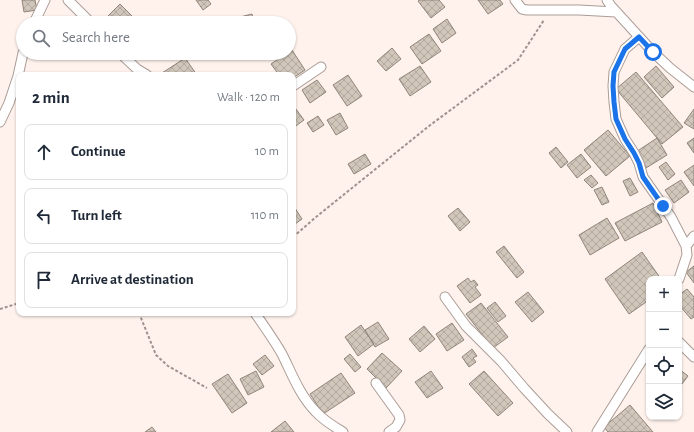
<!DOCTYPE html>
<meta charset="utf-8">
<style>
body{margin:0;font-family:"Alegreya Sans",sans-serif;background:#f2f2f3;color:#1f2937}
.controls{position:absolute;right:12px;bottom:12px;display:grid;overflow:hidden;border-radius:8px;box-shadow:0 1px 3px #0004}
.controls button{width:36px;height:36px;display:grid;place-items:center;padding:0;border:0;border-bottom:1px solid #e0e1e3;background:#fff;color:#1f2937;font:20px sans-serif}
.stop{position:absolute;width:12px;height:12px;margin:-9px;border:3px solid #1a73e8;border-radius:50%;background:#fff}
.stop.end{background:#1a73e8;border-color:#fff;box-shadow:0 1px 4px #0008}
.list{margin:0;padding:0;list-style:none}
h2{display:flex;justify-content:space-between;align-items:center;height:52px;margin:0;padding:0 16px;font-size:17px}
h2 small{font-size:13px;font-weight:400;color:#747a83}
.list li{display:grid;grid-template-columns:26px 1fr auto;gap:12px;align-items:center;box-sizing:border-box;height:56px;margin:0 8px 8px;padding:0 8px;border:1px solid #e0e1e3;border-radius:8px}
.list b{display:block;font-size:15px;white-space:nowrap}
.list em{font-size:13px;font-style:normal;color:#747a83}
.icon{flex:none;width:22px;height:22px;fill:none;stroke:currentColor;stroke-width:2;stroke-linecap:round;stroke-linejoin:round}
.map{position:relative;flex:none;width:694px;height:432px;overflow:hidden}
.search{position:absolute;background:#fff;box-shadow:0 1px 3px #0004;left:16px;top:16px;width:280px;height:44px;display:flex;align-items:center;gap:10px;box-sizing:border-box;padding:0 14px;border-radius:22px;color:#747a83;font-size:15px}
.panel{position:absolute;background:#fff;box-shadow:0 1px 3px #0004;left:16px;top:72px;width:280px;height:244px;border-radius:8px}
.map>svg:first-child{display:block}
.building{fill:url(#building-cross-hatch);stroke:#8f857a}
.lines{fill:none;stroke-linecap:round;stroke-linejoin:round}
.minor-casing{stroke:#ab9c96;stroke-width:11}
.path{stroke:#9c938f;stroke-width:2;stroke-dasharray:3 2;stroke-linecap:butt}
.minor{stroke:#fff;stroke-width:9}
.route{stroke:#1a73e8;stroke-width:5}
</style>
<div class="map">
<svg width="694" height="432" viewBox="0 0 694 432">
<defs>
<pattern id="building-cross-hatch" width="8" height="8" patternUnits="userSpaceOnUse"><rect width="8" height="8" fill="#d0c6ba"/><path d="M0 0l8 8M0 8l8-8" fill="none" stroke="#b3aa9f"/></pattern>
</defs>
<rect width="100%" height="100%" fill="#fff2ed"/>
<path class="building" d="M 22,0 L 35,0 L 37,10 L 24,12 Z
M 196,0 L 208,0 L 211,4 L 203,10 Z
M 420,0 L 439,0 L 445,7 L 431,18 L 418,1 Z
M 478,0 L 500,0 L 503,4 L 488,14 Z
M 120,4 L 132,16 L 125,23 L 102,23 L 102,22 Z
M 80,14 L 88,23 L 68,23 L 67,22 L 73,16 L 75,18 Z
M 252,14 L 254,23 L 233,23 L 232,19 Z
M 58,17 L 62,23 L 55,23 L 53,21 Z
M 447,19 L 456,33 L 442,43 L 433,29 Z
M 429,34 L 441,51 L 422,64 L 410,47 Z
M 392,48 L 401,59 L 386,71 L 377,61 Z
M 292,50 L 305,70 L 293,78 L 293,75 L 279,75 L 271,64 L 287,53 L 289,53 L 289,52 Z
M 185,58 L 197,75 L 159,75 Z
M 420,66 L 431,82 L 410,96 L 399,79 Z
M 656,66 L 674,87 L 662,98 L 644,77 Z
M 636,72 L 683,127 L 662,144 L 616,89 Z
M 348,75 L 362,96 L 347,106 L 333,85 Z
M 317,80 L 326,92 L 310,103 L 302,90 Z
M 293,105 L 304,120 L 293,128 Z
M 694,109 L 694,129 L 684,123 Z
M 340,113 L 348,128 L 336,135 L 327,120 Z
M 318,116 L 324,125 L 313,132 L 307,123 Z
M 608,130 L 630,156 L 606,176 L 584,150 Z
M 657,138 L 667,155 L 646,168 L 636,152 Z
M 694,138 L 694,153 L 687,143 Z
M 556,147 L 568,162 L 561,168 L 549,153 Z
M 365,154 L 371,164 L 354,174 L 348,164 Z
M 581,154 L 591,167 L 577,178 L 567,165 Z
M 666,162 L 675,174 L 668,180 L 659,167 Z
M 694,165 L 694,186 L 684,172 Z
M 591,175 L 598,183 L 592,188 L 584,180 Z
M 630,178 L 638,192 L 630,196 L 623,181 Z
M 681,180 L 689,192 L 674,203 L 665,190 Z
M 602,187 L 609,202 L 602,205 L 594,190 Z
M 653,203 L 662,222 L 625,241 L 615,223 Z
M 293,205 L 302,219 L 295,224 L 293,222 Z
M 458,208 L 470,222 L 460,231 L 448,216 Z
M 607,218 L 619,238 L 590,255 L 579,235 Z
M 504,246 L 524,272 L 517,278 L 496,252 Z
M 642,252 L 661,279 L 649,279 L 649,300 L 629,314 L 605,279 Z
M 694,266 L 694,283 L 686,272 Z
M 468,278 L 471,282 L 474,280 L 478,285 L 475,287 L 481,295 L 470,303 L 457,286 Z
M 687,289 L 694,297 L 694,317 L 691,319 L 679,305 L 679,295 Z
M 528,292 L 544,312 L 532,322 L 515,302 Z
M 495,302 L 506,316 L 498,322 L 487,308 Z
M 481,303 L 508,337 L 493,348 L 466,314 Z
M 378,322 L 389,339 L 375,347 L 365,330 Z
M 452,323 L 464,340 L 447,351 L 436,334 Z
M 361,325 L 374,344 L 358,356 L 345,337 Z
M 424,326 L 435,339 L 420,352 L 409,339 Z
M 472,349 L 477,356 L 473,358 L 476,362 L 469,367 L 462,357 Z
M 382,353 L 402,371 L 386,388 L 367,369 Z
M 350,354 L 361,367 L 355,372 L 344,359 Z
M 265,355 L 274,366 L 262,375 L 253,364 Z
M 679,369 L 688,376 L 679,388 Z
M 256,371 L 264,387 L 248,395 L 240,379 Z
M 431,371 L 443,388 L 427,398 L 415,382 Z
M 484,371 L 513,403 L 498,416 L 469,384 Z
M 341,373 L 355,393 L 323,414 L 310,394 Z
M 228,374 L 247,403 L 232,413 L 212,384 Z
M 630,405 L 653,432 L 608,432 L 604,427 Z
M 285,421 L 294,432 L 271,432 Z
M 152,427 L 156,432 L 145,432 Z"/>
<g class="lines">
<g class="minor-casing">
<path id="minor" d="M 68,0 L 91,23
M 515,0 L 522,9 L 527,10 L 579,10 L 616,12
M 607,0 L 611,6 L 653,52 L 670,68 L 694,87
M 34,23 L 45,0
M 639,37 L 625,49 L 614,72 L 613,86 L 614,102 L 616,119 L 625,139 L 634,153 L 639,163 L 643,177 L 671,217 L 686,246 L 687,255 L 679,279
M 120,53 L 137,69 L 147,75
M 293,86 L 321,67
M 0,122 L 9,103 L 18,76 L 23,53
M 686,246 L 694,236
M 445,297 L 466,326 L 501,361 L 524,388 L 548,414 L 567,432
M 255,313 C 264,326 274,340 282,354 C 292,374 300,396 316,412 C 323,420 333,426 343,432
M 679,342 L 694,357
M 376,383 L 399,415 L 400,420 L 396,427 L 389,432
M 597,432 L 649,349"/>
</g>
<path class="path" d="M 293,237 L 316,217 L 429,126 L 518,60 L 544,20
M 0,309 L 19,303
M 139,313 L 156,355 L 168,366 L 207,388"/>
<use href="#minor" class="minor"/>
</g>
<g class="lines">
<path class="route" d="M 653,52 L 639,37 L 625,49 L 614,72 L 613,86 L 614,102 L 616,119 L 625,139 L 634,153 L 639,163 L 643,177 L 663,206"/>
</g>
</svg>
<div class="controls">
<button>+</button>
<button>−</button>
<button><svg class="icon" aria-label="locate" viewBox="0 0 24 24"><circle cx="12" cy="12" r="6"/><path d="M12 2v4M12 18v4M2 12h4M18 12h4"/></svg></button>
<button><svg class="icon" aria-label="layers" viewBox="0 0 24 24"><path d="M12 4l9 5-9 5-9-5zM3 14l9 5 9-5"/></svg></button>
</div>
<div class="stop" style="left:653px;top:52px"></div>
<div class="stop end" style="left:663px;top:206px"></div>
<div class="search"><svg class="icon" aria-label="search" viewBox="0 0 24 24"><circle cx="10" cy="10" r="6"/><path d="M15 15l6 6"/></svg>Search here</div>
<section class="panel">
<h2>2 min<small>Walk · 120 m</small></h2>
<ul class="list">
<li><svg class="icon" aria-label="ahead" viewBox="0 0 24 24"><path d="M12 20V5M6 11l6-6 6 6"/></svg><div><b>Continue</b></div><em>10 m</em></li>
<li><svg class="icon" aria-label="left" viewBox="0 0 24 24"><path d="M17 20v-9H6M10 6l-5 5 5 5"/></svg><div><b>Turn left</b></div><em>110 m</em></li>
<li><svg class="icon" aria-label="arrive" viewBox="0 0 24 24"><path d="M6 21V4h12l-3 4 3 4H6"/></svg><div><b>Arrive at destination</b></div></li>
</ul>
</section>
</div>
